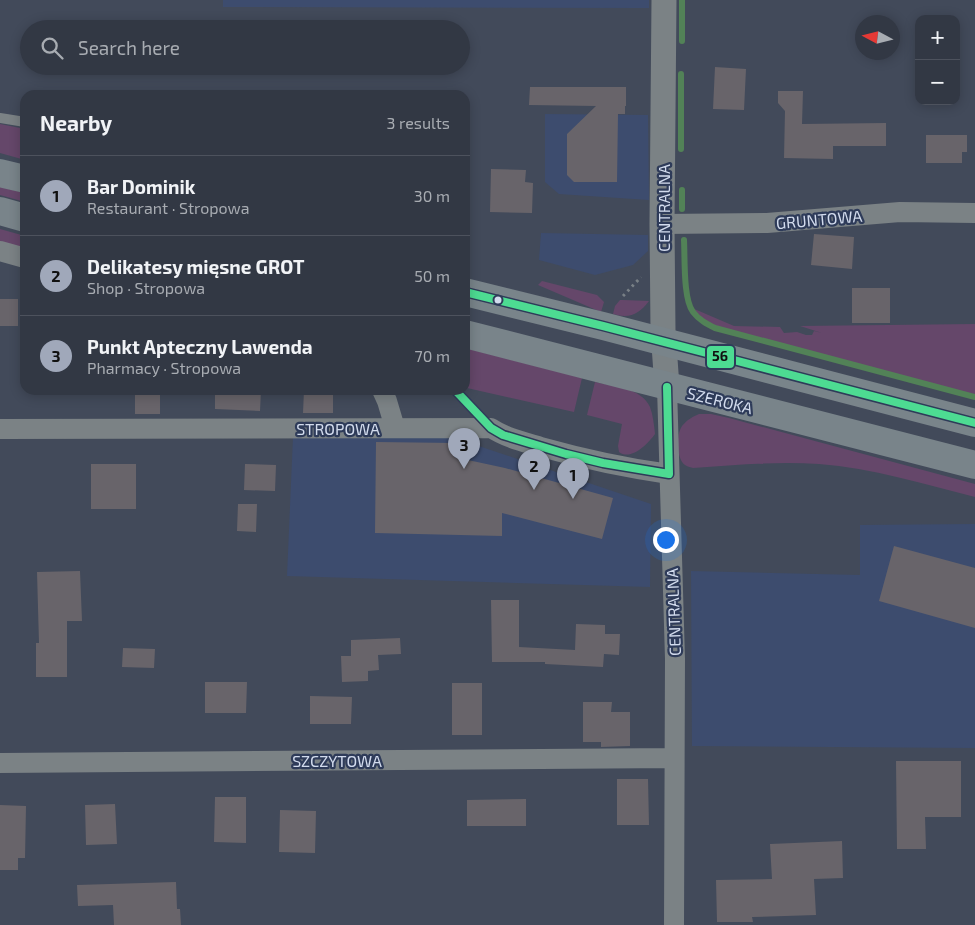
<!DOCTYPE html>
<meta charset="utf-8">
<style>
body{margin:0;font-family:"Exo 2",sans-serif;background:#3d434f;color:#f1f3f6}
.controls{position:absolute;right:15px;top:15px;display:grid;overflow:hidden;border-radius:10px;box-shadow:0 2px 12px #0003}
.controls button{width:45px;height:45px;display:grid;place-items:center;padding:0;border:0;border-bottom:1px solid #4d525d;background:#323844;color:#f1f3f6;font:25px sans-serif}
.compass{position:absolute;left:855px;top:15px;width:45px;height:45px;border-radius:50%;background:#323844;box-shadow:0 2px 12px #0003;rotate:277deg}
.you{position:absolute;left:665px;top:539px;width:18px;height:18px;margin:-12px;border:4px solid #fff;border-radius:50%;background:#1a73e8;box-shadow:0 0 0 8px #1a73e833}
.badge{display:grid;place-items:center;width:32px;height:32px;border-radius:50%;background:#a0a8ba;color:#111;font-size:16px;font-weight:700}
.pin{position:absolute;translate:-50% -41px;filter:drop-shadow(0 1px 2px #0008)}
.pin::after{content:'';position:absolute;top:26px;width:18px;height:15px;background:inherit;clip-path:polygon(0 0,100% 0,50% 100%)}
.list{margin:0;padding:0;list-style:none}
h2{display:flex;justify-content:space-between;align-items:center;height:65px;margin:0;padding:0 20px;font-size:21px}
h2 small{font-size:16px;font-weight:400;color:#a8acb2}
.list li{display:grid;grid-template-columns:32px 1fr auto;gap:15px;align-items:center;box-sizing:border-box;height:80px;padding:0 20px;border-top:1px solid #4d525d}
.list b{display:block;font-size:19px;white-space:nowrap}
.list p{margin:0;font-size:16px;white-space:nowrap;color:#a8acb2}
.list em{font-size:16px;font-style:normal;color:#a8acb2}
.icon{flex:none;width:28px;height:28px;fill:none;stroke:currentColor;stroke-width:2;stroke-linecap:round;stroke-linejoin:round}
.map{position:relative;flex:none;width:975px;height:925px;overflow:hidden}
.search{position:absolute;background:#323844;box-shadow:0 2px 12px #0003;left:20px;top:20px;width:450px;height:55px;display:flex;align-items:center;gap:12px;box-sizing:border-box;padding:0 18px;border-radius:28px;color:#a8acb2;font-size:19px}
.panel{position:absolute;background:#323844;box-shadow:0 2px 12px #0003;left:20px;top:90px;width:450px;height:305px;border-radius:15px}
.map>svg:first-child{display:block}
.built{fill:#3d4c6e}
.green{fill:#65476a}
.lines{fill:none;stroke-linecap:round;stroke-linejoin:round}
.stream{stroke:#528257;stroke-width:6}
.building{fill:#68646a}
.path{stroke:#798086;stroke-width:3;stroke-dasharray:2.5 4;stroke-linecap:butt}
.service{stroke:#7b8285;stroke-width:10}
.minor{stroke:#7b8285;stroke-width:20}
.tertiary{stroke:#7b8285;stroke-width:25}
.primary{stroke:#79848a;stroke-width:28}
.bus-1-casing{stroke:#2e3b59;stroke-width:11}
.bus-1{stroke:#4ddb92;stroke-width:8}
.bus-dot{fill:#d2dbed;stroke:#2e3b59;stroke-width:2}
.labels{text-anchor:middle;dominant-baseline:central;stroke-width:4.5;stroke-linejoin:round;paint-order:stroke}
.street-label{font-size:16px;fill:#d2dbed;stroke:#2e3b59}
.line-badge{stroke:#2e3b59;stroke-width:2}
.pale-badge-label{font-size:14px;text-anchor:middle;font-weight:bold;fill:#111}
</style>
<div class="map">
<svg width="975" height="925" viewBox="0 0 975 925">
<rect width="100%" height="100%" fill="#424a5a"/>
<path class="built" d="M 223,0 L 649,0 L 649,8 L 223,7 Z
M 545,114 L 648,115 L 649,200 L 559,194 L 545,182 Z
M 541,233 L 648,235 L 648,251 L 633,265 L 595,275 L 539,260 Z
M 293,437 L 455,438 L 651,504 L 650,587 L 287,576 Z
M 975,524 L 975,748 L 692,746 L 691,571 L 860,575 L 860,525 Z"/>
<path class="green" d="M 0,124 L 25,129 L 25,160 L 0,153 Z
M 0,187 L 25,193 L 25,202 L 0,195 Z
M 0,229 L 25,236 L 25,251 L 0,244 Z
M 542,281 L 597,295 L 604,302 L 601,312 L 538,285 Z
M 620,300 L 623,300 L 649,301 C 639,314 630,319 613,314 L 615,306 Z
M 692,308 L 734,326 L 780,327 L 784,333 L 797,332 L 806,335 L 812,335 L 814,331 L 822,333 L 800,326 L 975,324 L 975,395 L 716,327 L 703,320 Z
M 465,348 L 582,378 L 574,412 L 467,388 L 465,387 Z
M 595,382 C 612,386 642,388 650,407 C 653,415 654,425 655,434 C 648,444 631,461 619,452 L 618,446 L 622,424 L 587,415 Z
M 699,414 L 711,414 L 729,418 L 975,484 L 975,497 C 924,484 872,468 819,464 C 777,461 735,465 693,468 C 691,467 688,467 685,465 C 676,458 676,435 682,426 C 687,420 692,417 699,414 Z"/>
<g class="lines">
<path class="stream" d="M 682,41 L 682,0
M 681,149 L 681,74
M 682,190 L 682,209
M 684,240 C 685,258 683,299 693,312 C 699,320 707,324 715,328 L 975,397"/>
</g>
<path class="building" d="M 715,67 L 746,69 L 744,110 L 713,109 Z
M 530,87 L 626,87 L 626,106 L 625,106 L 625,114 L 618,114 L 617,182 L 574,182 L 567,175 L 567,134 L 596,106 L 529,105 Z
M 778,91 L 803,91 L 802,124 L 886,123 L 886,146 L 833,146 L 833,159 L 784,158 L 785,111 L 778,103 Z
M 926,135 L 967,135 L 967,152 L 962,152 L 962,163 L 926,163 Z
M 491,169 L 526,170 L 525,182 L 533,183 L 532,213 L 490,212 Z
M 814,234 L 854,237 L 852,269 L 811,265 Z
M 852,288 L 890,288 L 890,323 L 852,323 Z
M 0,299 L 18,299 L 18,326 L 0,326 Z
M 135,390 L 160,390 L 160,414 L 135,414 Z
M 215,390 L 261,390 L 260,411 L 215,409 Z
M 304,390 L 333,390 L 333,413 L 303,413 Z
M 376,442 L 455,443 L 454,457 L 505,468 L 613,498 L 602,539 L 502,513 L 502,536 L 375,533 Z
M 91,464 L 136,464 L 136,509 L 91,509 Z
M 245,464 L 276,465 L 275,491 L 244,490 Z
M 238,504 L 257,504 L 256,532 L 237,531 Z
M 894,546 L 975,568 L 975,628 L 879,601 Z
M 80,571 L 82,621 L 67,621 L 67,677 L 36,677 L 36,643 L 39,643 L 37,572 Z
M 491,600 L 519,600 L 519,647 L 575,650 L 576,624 L 605,625 L 605,634 L 620,634 L 619,655 L 604,654 L 603,667 L 545,664 L 545,662 L 492,662 Z
M 400,638 L 401,654 L 378,655 L 379,670 L 368,671 L 368,681 L 342,682 L 341,656 L 351,656 L 351,640 Z
M 123,648 L 155,649 L 154,668 L 122,667 Z
M 205,682 L 247,682 L 246,713 L 205,713 Z
M 452,683 L 482,683 L 482,735 L 452,735 Z
M 310,696 L 352,697 L 351,724 L 310,724 Z
M 583,702 L 612,702 L 611,712 L 630,712 L 630,746 L 601,747 L 601,742 L 583,742 Z
M 896,761 L 961,761 L 961,817 L 925,817 L 926,849 L 897,849 Z
M 617,779 L 648,779 L 649,825 L 617,825 Z
M 215,797 L 246,797 L 246,843 L 214,842 Z
M 526,799 L 526,826 L 467,826 L 467,800 Z
M 115,804 L 117,844 L 86,845 L 85,805 Z
M 0,805 L 26,806 L 25,858 L 18,858 L 18,870 L 0,870 Z
M 280,810 L 316,811 L 315,853 L 279,852 Z
M 842,841 L 843,878 L 814,879 L 816,915 L 752,917 L 753,922 L 717,922 L 716,880 L 772,879 L 770,844 Z
M 176,882 L 177,909 L 180,909 L 181,925 L 114,925 L 113,905 L 78,906 L 77,885 Z"/>
<g class="lines">
<path class="path" d="M 623,296 L 641,277"/>
<path class="service" d="M 0,118 L 25,122
M 455,390 L 490,427"/>
<path class="minor" d="M 662,224 L 767,223 L 900,212 L 975,213
M 0,251 L 25,258
M 667,387 L 675,659 L 674,925
M 382,390 L 387,401 L 395,428
M 0,429 L 491,428 C 506,438 524,442 541,447 C 584,459 626,468 669,474
M 0,763 L 674,758"/>
<path class="tertiary" d="M 664,0 L 662,224 L 663,331 L 667,387"/>
<path class="primary" d="M 0,173 L 25,179
M 0,211 L 25,218
M 465,292 L 603,326 L 975,423
M 465,334 L 975,465"/>
<g class="bus-1-casing">
<path id="bus-1" d="M 465,292 L 603,326 L 975,423
M 667,387 L 669,474
M 455,390 L 491,428 L 503,435 L 566,454 L 603,463 L 669,474"/>
</g>
<use href="#bus-1" class="bus-1"/>
</g>
<circle class="bus-dot" cx="498" cy="300" r="4.5"/>
<g class="labels">
<g class="street-label">
<text transform="translate(663 208) rotate(-90)">CENTRALNA</text>
<text transform="translate(819 219) rotate(-5)">GRUNTOWA</text>
<text transform="translate(720 400) rotate(14)">SZEROKA</text>
<text x="338" y="428">STROPOWA</text>
<text transform="translate(673 612) rotate(-92)">CENTRALNA</text>
<text x="337" y="760">SZCZYTOWA</text>
</g>
</g>
<rect class="line-badge" x="706" y="345" width="29" height="24" rx="5" fill="#4ddb92"/>
<g class="pale-badge-label">
<text x="720" y="361">56</text>
</g>
</svg>
<div class="controls">
<button>+</button>
<button>−</button>
</div>
<svg class="compass" viewBox="-18 -18 36 36"><path d="M0-13l5 13h-10z" fill="#e53935"/><path d="M0 13l5-13h-10z" fill="#a8acb2"/></svg>
<div class="you"></div>
<div class="pin badge" style="left:573px;top:499px">1</div>
<div class="pin badge" style="left:534px;top:490px">2</div>
<div class="pin badge" style="left:464px;top:469px">3</div>
<div class="search"><svg class="icon" aria-label="search" viewBox="0 0 24 24"><circle cx="10" cy="10" r="6"/><path d="M15 15l6 6"/></svg>Search here</div>
<section class="panel">
<h2>Nearby<small>3 results</small></h2>
<ul class="list">
<li><span class="badge">1</span><div><b>Bar Dominik</b><p>Restaurant · Stropowa</p></div><em>30 m</em></li>
<li><span class="badge">2</span><div><b>Delikatesy mięsne GROT</b><p>Shop · Stropowa</p></div><em>50 m</em></li>
<li><span class="badge">3</span><div><b>Punkt Apteczny Lawenda</b><p>Pharmacy · Stropowa</p></div><em>70 m</em></li>
</ul>
</section>
</div>
